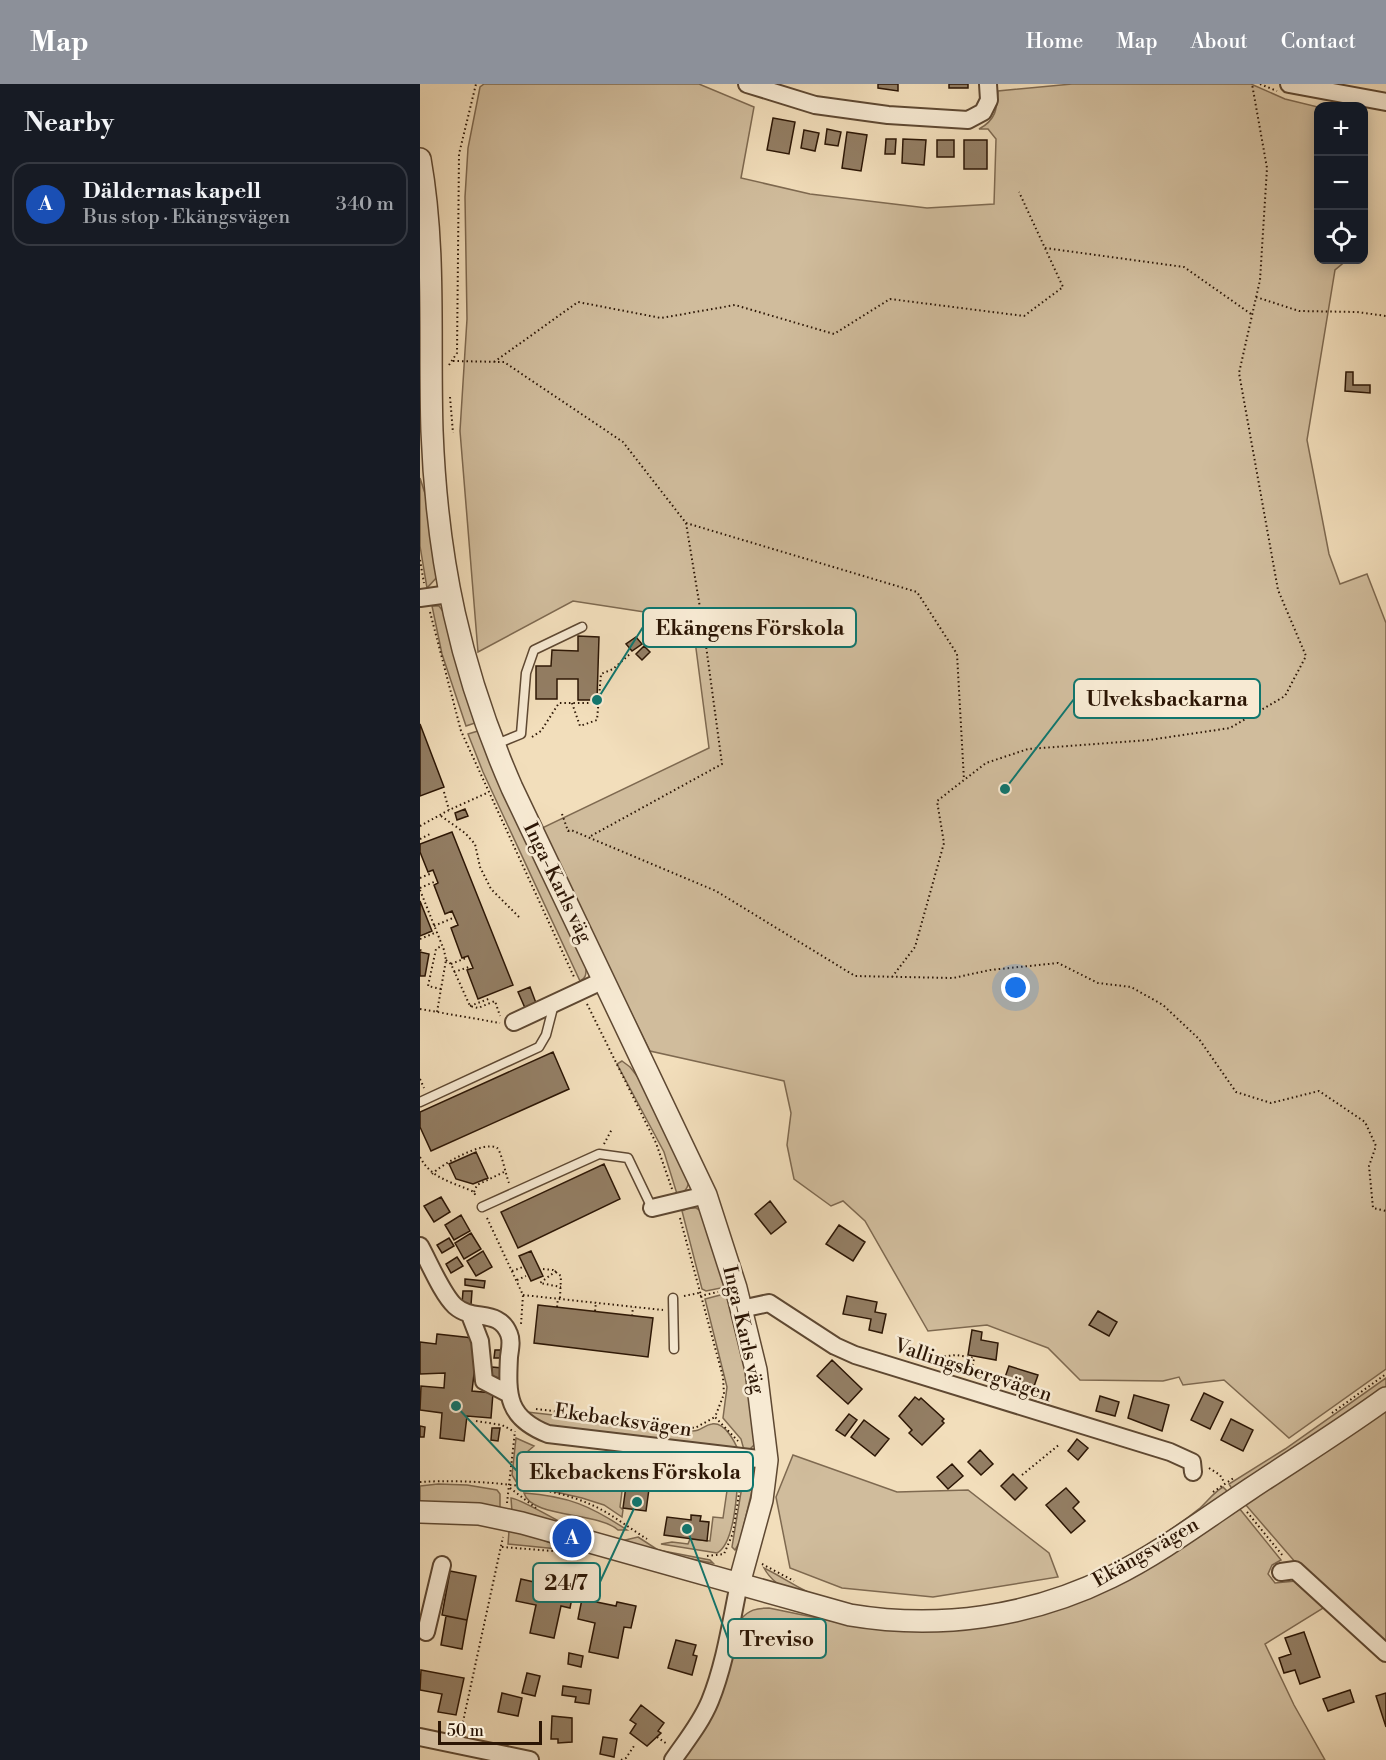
<!DOCTYPE html>
<meta charset="utf-8">
<style>
body{margin:0;font-family:"Libre Bodoni",serif;background:#20242c;color:#f1f3f6}
.controls{position:absolute;right:18px;top:18px;display:grid;overflow:hidden;border-radius:12px;box-shadow:0 3px 15px #0003}
.controls button{width:54px;height:54px;display:grid;place-items:center;padding:0;border:0;border-bottom:2px solid #363941;background:#171b24;color:#f1f3f6;font:30px sans-serif}
.scale{position:absolute;left:18px;bottom:15px;width:104px;box-sizing:border-box;padding-left:6px;border:3px solid #2c1605;border-top:0;font-size:16px;line-height:21px;white-space:nowrap;color:#2c1605;-webkit-text-stroke:4px #f7ead3;paint-order:stroke}
.you{position:absolute;left:596px;top:904px;width:21px;height:21px;margin:-15px;border:4px solid #fff;border-radius:50%;background:#1a73e8;box-shadow:0 0 0 9px #1a73e833}
.badge{display:grid;place-items:center;width:39px;height:39px;border-radius:50%;background:#8c9099;color:#fff;font-size:20px;font-weight:700}
.pin{position:absolute;translate:-50% -50%;border:3px solid #fff;box-shadow:0 2px 6px #0006}
.list{margin:0;padding:0;list-style:none}
h2{display:flex;justify-content:space-between;align-items:center;height:78px;margin:0;padding:0 24px;font-size:26px}
h2 small{font-size:20px;font-weight:400;color:#9ea1a6}
.list li{display:grid;grid-template-columns:39px 1fr auto;gap:18px;align-items:center;box-sizing:border-box;height:84px;margin:0 12px 12px;padding:0 12px;border:2px solid #363941;border-radius:18px}
.list b{display:block;font-size:22px;white-space:nowrap}
.list p{margin:0;font-size:20px;white-space:nowrap;color:#9ea1a6}
.list em{font-size:20px;font-style:normal;color:#9ea1a6}
.icon{flex:none;width:33px;height:33px;fill:none;stroke:currentColor;stroke-width:2;stroke-linecap:round;stroke-linejoin:round}
.map{position:relative;flex:none;width:966px;height:1676px;overflow:hidden}
header{display:flex;align-items:center;gap:36px;box-sizing:border-box;height:84px;padding:0 30px;background:#8c9099;color:#fff}
header strong{font-size:28px}
nav{display:flex;gap:33px;margin-inline-start:auto;font-size:21px}
main{display:flex}
aside{flex:1;background:#171b24}
.map>svg:first-child{display:block}
.green{fill:#d0bc9c;stroke:#7e6950;stroke-width:1.5}
.building{fill:#937e64;stroke:#2c1605;stroke-width:1.5}
.lines{fill:none;stroke-linecap:round;stroke-linejoin:round}
.service-casing{stroke:#5e4832;stroke-width:11}
.minor-casing{stroke:#5e4832;stroke-width:20}
.tertiary-casing{stroke:#5e4832;stroke-width:24}
.path{stroke:#2c1605;stroke-width:2;stroke-dasharray:1.5 3;stroke-linecap:butt}
.service{stroke:#f7ead3;stroke-width:8}
.minor{stroke:#f7ead3;stroke-width:16}
.tertiary{stroke:#f7ead3;stroke-width:21}
.labels{text-anchor:middle;dominant-baseline:central;stroke-width:5;stroke-linejoin:round;paint-order:stroke}
.street-label{font-size:20px;fill:#2c1605;stroke:#f7ead3}
.leader{fill:none;stroke:#0f766e;stroke-width:2}
.callout-dot{fill:#0f766e;stroke:#f7ead3;stroke-width:2}
.callout{fill:#f7ead3;stroke:#0f766e;stroke-width:2}
.callout-label{font-size:21px;text-anchor:middle;font-weight:bold;fill:#2c1605}
</style>
<header>
<strong>Map</strong>
<nav><a>Home</a><a>Map</a><a>About</a><a>Contact</a></nav>
</header>
<main>
<aside>
<h2>Nearby<small></small></h2>
<ul class="list">
<li><span class="badge" style="background:#1a4fb4">A</span><div><b>Däldernas kapell</b><p>Bus stop · Ekängsvägen</p></div><em>340 m</em></li>
</ul>
</aside>
<div class="map">
<svg width="966" height="1676" viewBox="0 0 966 1676">
<rect width="100%" height="100%" fill="#f2debb"/>
<filter id="stains"><feTurbulence type="fractalNoise" baseFrequency=".00333" numOctaves="4"/><feColorMatrix values="0 0 0 0 .2 0 0 0 0 .09 0 0 0 0 .02 0 0 0 .5 -.17"/></filter>
<radialGradient id="worn" r=".72"><stop offset=".6" stop-color="#630" stop-opacity="0"/><stop offset="1" stop-color="#630" stop-opacity=".3"/></radialGradient>
<path class="green" d="M 64,0 L 279,0 L 334,23 L 321,94 L 390,110 L 507,124 L 574,120 L 576,55 L 568,45 L 559,45 C 576,36 577,25 578,7 L 652,0 L 831,0 L 865,15 L 898,23 L 898,176 L 927,176 L 915,186 L 887,356 L 909,470 L 920,500 L 947,490 L 966,539 L 966,1285 L 869,1354 L 804,1296 L 763,1301 L 759,1293 L 743,1297 L 660,1296 L 628,1264 L 567,1241 L 508,1247 L 445,1137 L 423,1117 L 411,1122 L 374,1095 L 367,1061 L 371,1029 L 364,997 L 230,967 L 120,745 L 289,664 L 275,557 L 231,529 L 153,517 L 58,568 L 40,347 L 47,235 L 45,113 L 48,64 L 60,3 Z
M 0,394 L 9,422 L 18,492 L 7,504 L 0,462 Z
M 12,522 L 19,522 L 25,530 L 55,639 L 46,642 L 22,570 Z
M 58,647 L 166,882 C 166,888 167,894 160,897 L 63,688 L 48,650 Z
M 202,977 L 210,983 L 232,1011 L 269,1098 C 267,1105 265,1109 257,1110 L 244,1068 L 197,980 Z
M 268,1124 L 276,1124 L 285,1129 L 306,1203 L 286,1207 L 282,1205 L 262,1127 Z
M 308,1209 L 333,1313 L 336,1359 L 330,1365 L 324,1366 L 321,1355 L 303,1334 L 307,1303 L 285,1215 Z
M 966,1294 L 966,1304 L 812,1405 L 809,1400 L 865,1365 Z
M 966,1324 L 966,1564 L 895,1501 L 825,1420 Z
M 107,1328 L 273,1347 C 281,1347 284,1341 292,1340 C 305,1338 315,1358 319,1368 L 128,1342 L 112,1336 Z
M 96,1354 L 114,1362 L 107,1368 L 123,1389 L 132,1386 L 135,1396 L 186,1404 L 191,1396 L 199,1396 L 203,1373 L 209,1369 L 224,1370 L 224,1378 L 206,1376 L 200,1423 L 203,1426 L 202,1433 L 184,1421 L 162,1414 L 97,1399 L 92,1391 Z
M 373,1371 L 477,1408 L 548,1406 L 629,1469 L 638,1493 L 513,1513 L 422,1504 L 370,1484 L 356,1413 Z
M 265,1375 L 319,1382 C 317,1402 316,1459 297,1469 L 241,1460 L 252,1458 L 268,1460 L 270,1455 L 290,1457 L 293,1433 L 303,1434 L 310,1386 L 264,1380 Z
M 325,1384 L 335,1394 L 320,1457 L 315,1466 L 312,1463 Z
M 18,1400 L 47,1401 L 77,1406 L 80,1410 L 80,1426 L 0,1421 L 0,1402 Z
M 803,1403 L 808,1408 C 772,1433 736,1459 698,1481 C 613,1529 514,1540 419,1521 C 394,1516 357,1509 344,1484 C 365,1494 382,1508 405,1515 C 506,1547 627,1521 716,1468 C 737,1455 760,1440 780,1424 C 788,1417 794,1408 803,1403 Z
M 104,1409 C 148,1412 171,1422 207,1446 L 198,1446 C 178,1428 111,1434 104,1409 Z
M 91,1414 C 97,1414 135,1435 144,1440 L 92,1428 Z
M 819,1424 L 861,1476 L 852,1481 L 848,1490 L 855,1499 L 876,1497 L 905,1523 L 845,1560 L 874,1621 L 905,1676 L 261,1676 L 321,1535 C 329,1526 336,1524 349,1524 L 436,1542 L 571,1541 Z
M 76,1443 L 106,1449 L 148,1466 L 88,1460 L 89,1447 Z
M 218,1453 L 238,1466 L 290,1476 L 293,1479 L 225,1467 L 205,1456 Z"/>
<path class="building" d="M 458,0 L 478,0 L 478,7 L 458,4 Z
M 529,0 L 548,0 L 548,4 L 529,4 Z
M 353,34 L 375,38 L 369,70 L 347,66 Z
M 407,45 L 421,48 L 418,62 L 405,60 Z
M 384,46 L 399,49 L 395,67 L 381,64 Z
M 427,48 L 447,51 L 441,87 L 422,84 Z
M 466,55 L 476,55 L 475,70 L 465,70 Z
M 483,55 L 506,56 L 504,81 L 482,79 Z
M 517,56 L 534,56 L 534,73 L 517,73 Z
M 544,56 L 567,56 L 567,85 L 544,85 Z
M 926,288 L 933,288 L 933,301 L 950,301 L 950,309 L 925,307 Z
M 158,552 L 179,553 L 177,616 L 158,616 L 158,595 L 137,595 L 137,615 L 116,615 L 116,582 L 131,582 L 132,566 L 158,567 Z
M 216,553 L 222,560 L 212,567 L 206,560 Z
M 224,562 L 230,568 L 222,576 L 216,570 Z
M 0,640 L 24,703 L 0,712 Z
M 45,725 L 48,732 L 37,736 L 35,729 Z
M 32,748 L 93,901 L 58,915 L 47,886 L 53,884 L 48,872 L 42,874 L 31,844 L 38,841 L 32,827 L 25,830 L 14,801 L 18,799 L 13,786 L 8,788 L 0,768 L 0,760 Z
M 0,817 L 12,847 L 0,852 Z
M 0,868 L 9,870 L 5,892 L 0,892 Z
M 110,903 L 116,919 L 105,924 L 98,908 Z
M 133,968 L 149,1005 L 11,1067 L 0,1043 L 0,1028 Z
M 56,1068 L 68,1094 L 53,1100 L 36,1095 L 29,1080 Z
M 184,1080 L 200,1115 L 98,1164 L 81,1128 Z
M 21,1113 L 30,1128 L 14,1138 L 4,1122 Z
M 350,1117 L 366,1138 L 351,1150 L 335,1130 Z
M 41,1131 L 50,1147 L 34,1156 L 25,1141 Z
M 419,1141 L 445,1158 L 433,1177 L 406,1160 Z
M 51,1149 L 61,1165 L 44,1175 L 35,1159 Z
M 29,1154 L 34,1162 L 22,1169 L 17,1161 Z
M 63,1167 L 72,1183 L 56,1192 L 47,1177 Z
M 111,1167 L 123,1192 L 111,1197 L 99,1172 Z
M 37,1173 L 43,1182 L 31,1189 L 26,1180 Z
M 45,1195 L 65,1197 L 64,1204 L 45,1201 Z
M 43,1207 L 52,1207 L 51,1221 L 42,1220 Z
M 427,1212 L 457,1218 L 455,1228 L 466,1230 L 462,1249 L 449,1246 L 451,1235 L 423,1230 Z
M 118,1221 L 233,1234 L 228,1273 L 114,1259 Z
M 678,1227 L 697,1238 L 689,1252 L 669,1241 Z
M 552,1246 L 562,1248 L 561,1256 L 578,1259 L 576,1276 L 548,1271 Z
M 17,1250 L 53,1254 L 57,1264 L 52,1307 L 73,1309 L 71,1334 L 47,1332 L 44,1357 L 20,1354 L 22,1329 L 0,1326 L 1,1302 L 24,1304 L 25,1289 L 0,1290 L 0,1258 L 16,1260 Z
M 75,1266 L 81,1266 L 81,1274 L 74,1274 Z
M 412,1276 L 442,1305 L 428,1320 L 397,1292 Z
M 589,1282 L 618,1291 L 612,1308 L 583,1299 Z
M 72,1283 L 82,1284 L 81,1294 L 71,1293 Z
M 784,1309 L 803,1318 L 790,1345 L 771,1336 Z
M 714,1311 L 749,1321 L 742,1347 L 708,1334 Z
M 680,1312 L 699,1318 L 695,1332 L 676,1327 Z
M 495,1313 L 499,1316 L 501,1314 L 524,1335 L 522,1337 L 524,1339 L 502,1361 L 489,1349 L 492,1346 L 479,1332 Z
M 429,1330 L 437,1336 L 425,1352 L 416,1346 Z
M 811,1335 L 833,1346 L 823,1367 L 801,1356 Z
M 444,1336 L 469,1355 L 455,1372 L 431,1353 Z
M 0,1342 L 5,1343 L 4,1353 L 0,1353 Z
M 72,1344 L 80,1344 L 78,1357 L 71,1356 Z
M 657,1355 L 668,1364 L 658,1376 L 648,1367 Z
M 560,1366 L 573,1380 L 561,1391 L 548,1378 Z
M 209,1380 L 232,1383 L 226,1427 L 203,1424 Z
M 532,1380 L 543,1392 L 528,1405 L 517,1393 Z
M 593,1390 L 607,1404 L 595,1416 L 581,1402 Z
M 646,1404 L 659,1418 L 653,1424 L 665,1437 L 651,1449 L 626,1421 Z
M 271,1431 L 281,1432 L 280,1437 L 289,1438 L 287,1457 L 244,1451 L 247,1433 L 271,1436 Z
M 30,1487 L 56,1492 L 47,1536 L 22,1531 Z
M 101,1495 L 136,1503 L 137,1500 L 154,1504 L 150,1524 L 141,1522 L 134,1554 L 110,1549 L 116,1521 L 96,1517 Z
M 162,1515 L 196,1522 L 197,1518 L 216,1522 L 211,1544 L 204,1543 L 198,1574 L 169,1568 L 175,1539 L 158,1535 Z
M 26,1532 L 47,1536 L 42,1565 L 21,1561 Z
M 884,1548 L 900,1593 L 880,1600 L 875,1586 L 864,1589 L 859,1574 L 871,1570 L 865,1554 Z
M 256,1556 L 276,1561 L 273,1571 L 277,1572 L 272,1591 L 248,1584 Z
M 149,1569 L 163,1572 L 161,1583 L 148,1580 Z
M 1,1586 L 44,1594 L 36,1631 L 18,1628 L 22,1610 L 0,1606 Z
M 107,1589 L 120,1592 L 115,1612 L 102,1609 Z
M 143,1602 L 171,1606 L 169,1620 L 155,1618 L 156,1613 L 142,1611 Z
M 930,1606 L 934,1618 L 908,1627 L 903,1615 Z
M 82,1609 L 102,1614 L 98,1632 L 78,1628 Z
M 966,1609 L 966,1643 L 956,1612 Z
M 221,1621 L 244,1639 L 238,1647 L 241,1649 L 227,1662 L 210,1649 L 216,1640 L 210,1636 Z
M 132,1632 L 152,1634 L 152,1658 L 138,1659 L 138,1655 L 131,1655 Z
M 183,1653 L 197,1655 L 194,1673 L 180,1670 Z"/>
<g class="lines">
<g class="service-casing">
<path id="service" d="M 74,661 L 101,650 L 106,589 L 114,566 L 162,543
M 0,1018 L 119,963 L 126,951 L 134,920
M 62,1123 L 179,1070 L 208,1074 L 232,1124
M 253,1214 L 254,1265"/>
</g>
<g class="minor-casing">
<path id="minor" d="M 327,0 L 395,21 L 468,31 L 548,36 L 563,28 L 569,16 L 568,0
M 869,0 L 966,18
M 0,514 L 29,510
M 94,938 L 184,896
M 232,1124 L 286,1111
M 0,1162 C 9,1178 22,1210 35,1222 C 53,1238 79,1224 89,1250 C 92,1257 90,1265 89,1273 C 87,1312 87,1334 128,1350 L 347,1376
M 321,1225 L 349,1219 L 415,1262 L 435,1271 L 750,1368 L 772,1378 L 773,1388
M 50,1231 L 60,1257 L 64,1297 L 87,1309
M 861,1488 L 875,1486 L 966,1569
M 6,1548 L 22,1481
M 0,1653 L 110,1676
M 253,1676 C 266,1657 281,1639 290,1617 C 305,1580 311,1538 319,1500"/>
</g>
<g class="tertiary-casing">
<path id="tertiary" d="M 0,75 C 16,165 9,256 12,347 C 17,477 40,585 92,704 L 286,1111 L 316,1204 L 336,1286 L 347,1376 L 342,1416 L 319,1500
M 0,1428 L 59,1430 L 102,1439 L 430,1531 C 519,1546 610,1533 691,1493 C 740,1469 785,1435 830,1405 C 875,1375 922,1346 966,1314"/>
</g>
<path class="path" d="M 840,0 L 857,7
M 625,164 L 764,183 L 831,230
M 836,213 L 879,227 L 937,228 L 966,232
M 33,277 L 84,278 L 203,358 L 266,439 L 285,554 L 302,680 L 169,753
M 74,278 L 158,218 L 241,234 L 315,221 L 414,250 L 470,215 L 604,232 L 643,203 L 599,108
M 29,281 L 37,269 L 39,70 L 56,0
M 30,313 L 33,349
M 266,439 L 497,508 L 537,570 L 544,696
M 0,476 L 4,499
M 10,528 L 41,647 L 154,893
M 152,619 L 160,642 L 177,636 L 181,590 L 193,585 L 210,570
M 112,653 L 121,647 L 139,619 L 179,619
M 24,708 L 29,726
M 142,730 L 148,747 L 151,746 L 296,807 L 435,892 L 533,894 L 570,886 L 638,879 L 678,899 L 711,903 L 743,921 L 779,955 L 816,1008 L 851,1019 L 899,1007 L 945,1038 L 956,1062 L 949,1082 L 953,1124 L 966,1127
M 21,732 L 45,749 L 55,760 L 60,783 L 71,805 L 99,833
M 0,742 L 29,726 L 67,709
M 0,755 L 12,749
M 0,794 L 12,789
M 0,804 L 14,798
M 0,806 L 24,866 L 26,876 L 17,928
M 14,842 L 33,834
M 0,855 L 17,848
M 0,866 L 3,867
M 26,876 L 31,880 L 50,922 L 58,924 L 75,917 L 80,932
M 31,880 L 46,874
M 34,888 L 49,883
M 472,893 L 495,863 L 524,759 L 517,717 L 566,679 L 608,665 L 729,656 L 810,644 L 865,612 L 886,572 L 858,506 L 819,289 L 840,196 L 847,84 L 832,0
M 21,905 L 8,902 L 16,865 L 21,862
M 167,920 L 236,1059 L 252,1105
M 50,922 L 71,914
M 0,925 L 80,939
M 0,995 L 4,1004
M 184,1060 L 192,1045
M 0,1073 C 11,1095 33,1098 54,1108 L 56,1113
M 12,1090 C 22,1080 64,1056 77,1064 C 81,1066 86,1092 89,1099
M 54,1108 L 57,1101 L 84,1088
M 67,1134 L 103,1211 L 101,1240
M 260,1134 L 303,1293 L 304,1310 L 295,1333 L 318,1357
M 123,1185 L 133,1186 L 141,1192 L 140,1214
M 92,1187 L 103,1183
M 136,1187 L 120,1199 L 141,1203
M 97,1196 L 106,1192
M 103,1211 L 243,1226
M 264,1212 L 279,1209
M 280,1212 L 298,1208
M 137,1223 L 138,1214
M 175,1227 L 176,1218
M 212,1232 L 213,1223
M 502,1275 L 536,1271 L 554,1274 L 551,1290
M 116,1325 L 275,1344 L 295,1333
M 912,1329 L 966,1290
M 56,1337 L 82,1341 L 93,1347
M 789,1384 L 800,1391 L 804,1398
M 602,1391 L 640,1360
M 0,1398 C 50,1395 126,1400 172,1421 C 192,1430 209,1444 227,1455
M 90,1404 L 116,1424
M 793,1408 L 815,1393
M 87,1419 L 95,1347
M 827,1428 L 863,1472
M 82,1463 L 133,1467
M 287,1472 L 304,1470 L 313,1449 L 322,1389
M 342,1480 L 374,1497
M 41,1647 L 83,1453
M 237,1653 L 247,1660
M 201,1676 L 206,1674 L 214,1662"/>
<use href="#service" class="service"/>
<use href="#minor" class="minor"/>
<use href="#tertiary" class="tertiary"/>
</g>
<g class="labels">
<g class="street-label">
<text transform="translate(137 799) rotate(64)">Inga-Karls väg</text>
<text transform="translate(323 1246) rotate(77)">Inga-Karls väg</text>
<text transform="translate(553 1287) rotate(18)">Vallingsbergvägen</text>
<text transform="translate(203 1337) rotate(8)">Ekebacksvägen</text>
<text transform="translate(726 1469) rotate(-30)">Ekängsvägen</text>
</g>
</g>
<path class="leader" d="M177 616L223 543M585 705L654 615M36 1322L97 1387M217 1418L180 1498M267 1445L308 1555"/>
<g class="callout-dot">
<circle cx="177" cy="616" r="6"/>
<circle cx="585" cy="705" r="6"/>
<circle cx="36" cy="1322" r="6"/>
<circle cx="217" cy="1418" r="6"/>
<circle cx="267" cy="1445" r="6"/>
</g>
<g class="callout">
<rect x="223" y="524" width="213" height="39" rx="6"/>
<rect x="654" y="595" width="186" height="39" rx="6"/>
<rect x="97" y="1368" width="236" height="39" rx="6"/>
<rect x="113" y="1479" width="67" height="39" rx="6"/>
<rect x="308" y="1535" width="98" height="39" rx="6"/>
</g>
<g class="callout-label">
<text x="330" y="551">Ekängens Förskola</text>
<text x="747" y="622">Ulveksbackarna</text>
<text x="215" y="1395">Ekebackens Förskola</text>
<text x="146" y="1506">24/7</text>
<text x="357" y="1562">Treviso</text>
</g>
<rect width="100%" height="100%" filter="url(#stains)"/>
<rect width="100%" height="100%" fill="url(#worn)"/>
</svg>
<div class="controls">
<button>+</button>
<button>−</button>
<button><svg class="icon" aria-label="locate" viewBox="0 0 24 24"><circle cx="12" cy="12" r="6"/><path d="M12 2v4M12 18v4M2 12h4M18 12h4"/></svg></button>
</div>
<div class="scale">50 m</div>
<div class="you"></div>
<div class="pin badge" style="left:152px;top:1454px;background:#1a4fb4">A</div>
</div>
</main>
